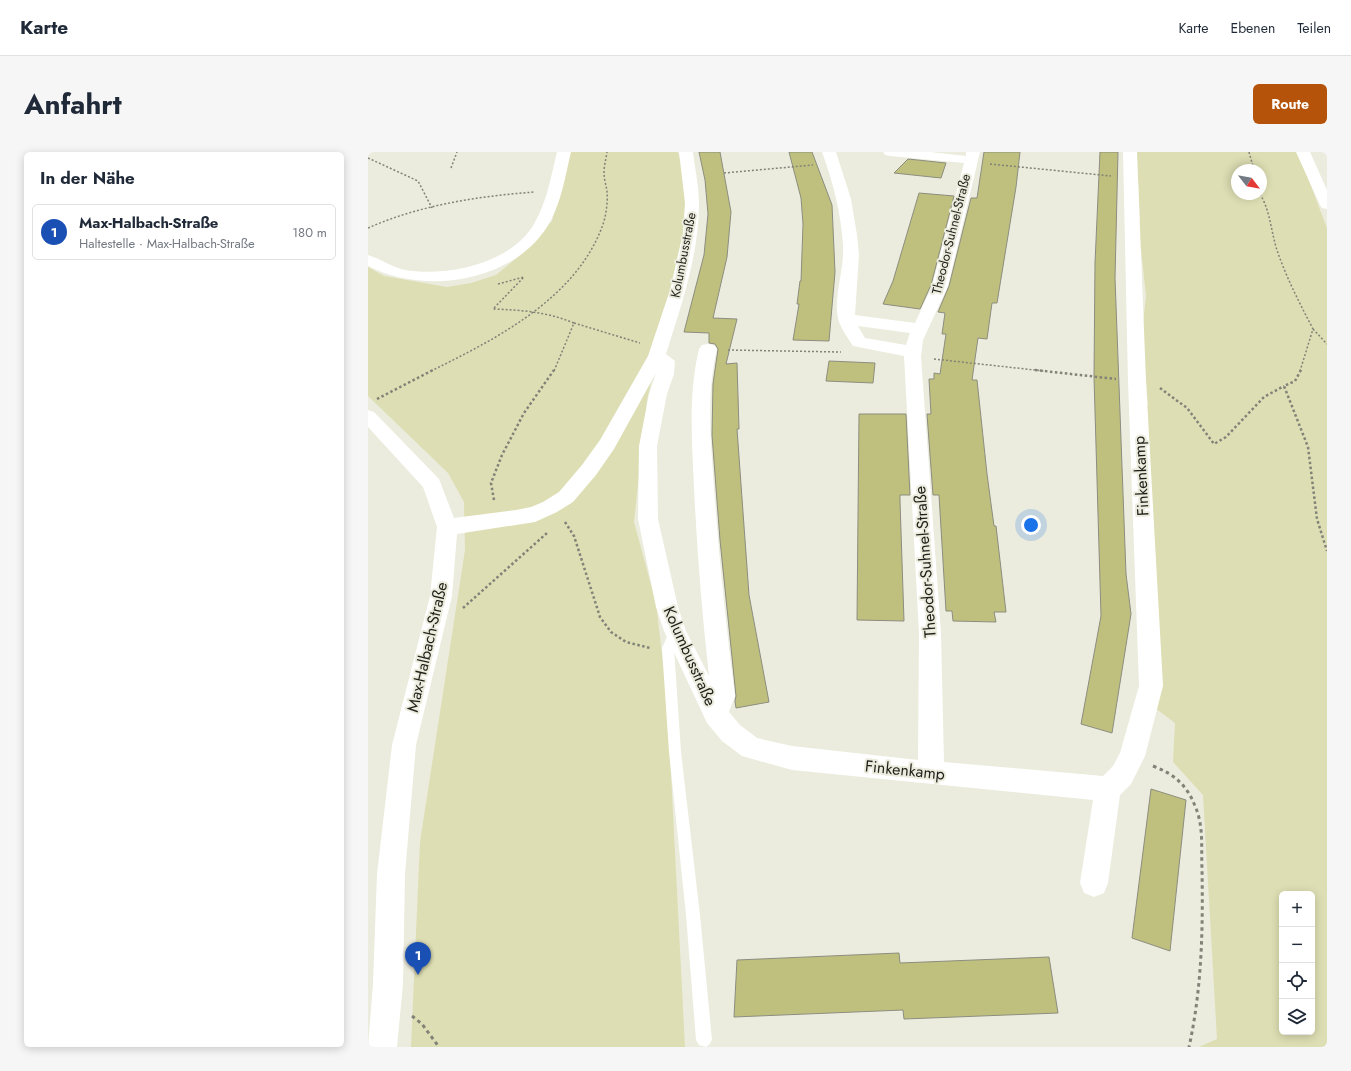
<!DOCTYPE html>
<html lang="de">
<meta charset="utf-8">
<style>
body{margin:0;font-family:Jost,sans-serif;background:#f6f6f7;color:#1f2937}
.controls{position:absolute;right:12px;bottom:12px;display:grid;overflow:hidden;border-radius:6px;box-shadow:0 2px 10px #0003}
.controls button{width:36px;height:36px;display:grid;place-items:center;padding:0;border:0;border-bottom:1px solid #e0e1e3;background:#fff;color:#1f2937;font:20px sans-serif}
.compass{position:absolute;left:863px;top:12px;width:36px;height:36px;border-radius:50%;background:#fff;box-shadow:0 2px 10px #0003;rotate:121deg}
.you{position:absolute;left:663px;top:373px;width:14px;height:14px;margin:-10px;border:3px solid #fff;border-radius:50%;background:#1a73e8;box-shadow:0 0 0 6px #1a73e833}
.badge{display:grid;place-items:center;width:26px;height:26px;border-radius:50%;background:#b45309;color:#fff;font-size:13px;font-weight:700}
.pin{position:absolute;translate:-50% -33px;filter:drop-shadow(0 1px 2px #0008)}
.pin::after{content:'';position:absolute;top:21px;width:14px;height:12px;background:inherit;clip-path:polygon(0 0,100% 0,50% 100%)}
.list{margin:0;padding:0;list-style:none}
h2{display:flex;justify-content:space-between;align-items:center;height:52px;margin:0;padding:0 16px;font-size:17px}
h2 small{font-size:13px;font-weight:400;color:#747a83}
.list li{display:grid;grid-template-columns:26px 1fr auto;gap:12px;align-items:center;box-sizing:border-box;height:56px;margin:0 8px 8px;padding:0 8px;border:1px solid #e0e1e3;border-radius:6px}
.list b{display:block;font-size:15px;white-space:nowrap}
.list p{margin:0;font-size:13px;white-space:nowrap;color:#747a83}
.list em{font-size:13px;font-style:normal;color:#747a83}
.icon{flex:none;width:22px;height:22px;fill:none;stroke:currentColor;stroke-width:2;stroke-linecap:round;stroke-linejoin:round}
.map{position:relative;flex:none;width:959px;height:895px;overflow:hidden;border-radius:6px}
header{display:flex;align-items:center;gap:24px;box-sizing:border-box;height:56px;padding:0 20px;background:#fff;border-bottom:1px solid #e0e1e3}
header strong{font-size:19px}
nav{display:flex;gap:22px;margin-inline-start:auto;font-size:14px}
.intro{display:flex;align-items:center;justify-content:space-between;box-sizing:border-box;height:96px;padding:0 24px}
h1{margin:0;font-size:28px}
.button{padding:10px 18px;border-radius:6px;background:#b45309;color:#fff;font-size:14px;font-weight:700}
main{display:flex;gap:24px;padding:0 24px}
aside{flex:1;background:#fff;border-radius:6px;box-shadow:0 2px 10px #0003}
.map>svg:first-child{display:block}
.green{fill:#dddeb3;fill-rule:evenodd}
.building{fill:#bfc07d;stroke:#8c8d7f}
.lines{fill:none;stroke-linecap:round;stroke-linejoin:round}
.path-far2{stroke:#818278;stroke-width:1.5;stroke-dasharray:2 2;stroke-linecap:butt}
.path-far1{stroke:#818278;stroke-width:2.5;stroke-dasharray:2.5 2.5;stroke-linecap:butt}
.path{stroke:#818278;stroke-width:3;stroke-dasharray:3.5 3.5;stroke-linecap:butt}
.service{fill:#fff;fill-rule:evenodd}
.minor{fill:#fff;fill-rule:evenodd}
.labels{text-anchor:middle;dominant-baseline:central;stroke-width:4;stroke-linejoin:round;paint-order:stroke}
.far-street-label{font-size:13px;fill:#1f1f1a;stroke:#ebecdd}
.street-label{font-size:16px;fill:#1f1f1a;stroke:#ebecdd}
</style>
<header>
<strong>Karte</strong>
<nav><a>Karte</a><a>Ebenen</a><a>Teilen</a></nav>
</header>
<div class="intro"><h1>Anfahrt</h1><a class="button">Route</a></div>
<main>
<aside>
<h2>In der Nähe<small></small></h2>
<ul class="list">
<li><span class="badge" style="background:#1a4fb4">1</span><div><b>Max-Halbach-Straße</b><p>Haltestelle · Max-Halbach-Straße</p></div><em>180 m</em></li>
</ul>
</aside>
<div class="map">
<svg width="959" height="895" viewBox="0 0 959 895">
<rect width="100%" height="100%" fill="#ebecdd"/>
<path class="green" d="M 202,0 L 310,0 L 317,26 L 317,82 L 279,248 L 266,370 L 288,451 L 299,545 L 317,895 L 43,895 L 52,690 L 97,398 L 96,350 L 80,321 L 0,244 L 0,115 L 16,124 L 79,135 L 103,131 L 128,123 L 155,101 L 184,69 Z
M 766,0 L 930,0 L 959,76 L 959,895 L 831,895 L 849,887 L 835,643 L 805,610 L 807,571 L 787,556 L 776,257 L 780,253 L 774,180 L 778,144 L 773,97 L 767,90 L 767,73 L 772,68 L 770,26 L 767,23 ZM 869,18 L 893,18 L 893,42 L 869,42 ZM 914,742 L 944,742 L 944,880 L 914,880 Z"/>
<path class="building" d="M 331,0 L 352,0 L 363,60 L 359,105 L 345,166 L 369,167 L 358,212 L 369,211 L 371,277 L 369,277 L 381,443 L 401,550 L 368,556 L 367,549 L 368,544 L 352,388 L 344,283 L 345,232 L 350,197 L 347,192 L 341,191 L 341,181 L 316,180 L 336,103 L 340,62 L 337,28 Z
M 421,0 L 444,0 L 464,53 L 467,120 L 461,189 L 425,188 L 431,152 L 429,152 L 432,129 L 433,129 L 435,72 L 433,46 Z
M 616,0 L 652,0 L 648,35 L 629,151 L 624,151 L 619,187 L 610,186 L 604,228 L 609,228 L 619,322 L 626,374 L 628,374 L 638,460 L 626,460 L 628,470 L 585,469 L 584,459 L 578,459 L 571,343 L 565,343 L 559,262 L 563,262 L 561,227 L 566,227 L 566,221 L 572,222 L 578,182 L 574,182 L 577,161 L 570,160 L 581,134 L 603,46 L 609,46 Z
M 732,0 L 750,0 L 747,126 L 758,422 L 763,462 L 744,581 L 713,572 L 733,464 L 726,225 L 727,111 Z
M 540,7 L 578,11 L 573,26 L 526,21 Z
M 551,41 L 586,44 L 563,133 L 552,157 L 515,152 L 525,129 Z
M 461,209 L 507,211 L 505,231 L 458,229 Z
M 491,262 L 538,262 L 542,343 L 532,343 L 532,349 L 536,469 L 489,468 Z
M 783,637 L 818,648 L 802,799 L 764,786 Z
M 531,801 L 532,811 L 681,805 L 690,861 L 536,867 L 535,858 L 366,865 L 369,808 Z"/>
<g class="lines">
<path class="path-far2" d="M 881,0 L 886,18
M 0,6 L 50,29 L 64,56
M 622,12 L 743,24
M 83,16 L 89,0
M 356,21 L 445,13
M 892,42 C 903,60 903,82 910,101 C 919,127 932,152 945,177 L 932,219
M 0,76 C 52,53 111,44 167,40
M 130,132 L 156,125 L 125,157 C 154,158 179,160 206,171 L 186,219
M 206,171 L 272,191
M 945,177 L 959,192
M 360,198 L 473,200
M 566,207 L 676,219
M 63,219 C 128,187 207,147 234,75 C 238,65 240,50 239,39 C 238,33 236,27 236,21 C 236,14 238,7 239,0"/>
<path class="path-far1" d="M 667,218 L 748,227
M 933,218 L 927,229 L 916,234 L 940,295 L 949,367 L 959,399
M 792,236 L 819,256 L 846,292 L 858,285 L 896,245 L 916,234
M 9,247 L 65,218
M 126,348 L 123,331 L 134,303 L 156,261 L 186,218
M 197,370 L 206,384 L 232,465 L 243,480 L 258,490 L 282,496
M 95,456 L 179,381"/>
<path class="path" d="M 785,614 C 806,622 819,633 827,654 C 836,674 833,696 834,717 C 835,777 834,836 821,895
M 44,864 L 54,872 L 71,895"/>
<path class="service" d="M 307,474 L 311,476 L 313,479 L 306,496 L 313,600 L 332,763 L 344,888 L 341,893 L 338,895 L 331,893 L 328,888 L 318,763 L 301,600 L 294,496 L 303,476 Z"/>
<path class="minor" d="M 189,0 L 203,0 C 197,25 193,53 179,75 C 143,131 56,143 0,114 L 0,103 C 13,107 24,115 37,118 C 78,125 143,112 166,72 C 179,50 183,24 189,0 Z
M 311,0 L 325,0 C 327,17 331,35 331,52 C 331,103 313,154 298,202 L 307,209 L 306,222 L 299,242 L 289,294 L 290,367 L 310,455 L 318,479 L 341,524 C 334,462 329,399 326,336 C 324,289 320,243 331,197 L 334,193 L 340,192 L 346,193 L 349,197 C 338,243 343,289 346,336 C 351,405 358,475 367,544 L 361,560 L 372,573 L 389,586 L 424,594 L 550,608 L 551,481 L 536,204 L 485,194 C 480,186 474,178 471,170 C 464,148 477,116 475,93 C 473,61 465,30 454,0 L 468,0 L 483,47 L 489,83 L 491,103 L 487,163 L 547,171 L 564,134 L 596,11 L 522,4 L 517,3 L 515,0 L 562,0 L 598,4 L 598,0 L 612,0 L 580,134 L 555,188 L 553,205 L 573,481 L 576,610 L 735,624 L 745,614 L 752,601 L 771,534 L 760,229 L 755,0 L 769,0 L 778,229 L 795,534 L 777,604 L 763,632 L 752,643 L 740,731 L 736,741 L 726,745 L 716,741 L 712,731 L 725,648 L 424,618 L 374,604 L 354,589 L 339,571 L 296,479 L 288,455 L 270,367 L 271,294 L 281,242 L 288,221 L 246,297 L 228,323 L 205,350 L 189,360 L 167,370 L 89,382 L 84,444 L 48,593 L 37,722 L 35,832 L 29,895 L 0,895 L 5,832 L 9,722 L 24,593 L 62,444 L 69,375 L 55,335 L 0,275 L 0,258 L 6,260 L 71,327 L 86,366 L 148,358 L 163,355 L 175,350 L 191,340 L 214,313 L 232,288 L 280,204 L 302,138 L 315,81 L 317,51 ZM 490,174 L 542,181 L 538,193 L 497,186 Z
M 928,0 L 942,0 L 959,38 L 959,57 L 954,56 L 952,53 Z"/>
</g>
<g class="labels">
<g class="far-street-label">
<text transform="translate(583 82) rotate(-76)">Theodor-Suhnel-Straße</text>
<text transform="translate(315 103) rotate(-79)">Kolumbusstraße</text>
</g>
<g class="street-label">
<text transform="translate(773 324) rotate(-93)">Finkenkamp</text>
<text transform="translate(557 410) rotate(-94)">Theodor-Suhnel-Straße</text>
<text transform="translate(59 495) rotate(-77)">Max-Halbach-Straße</text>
<text transform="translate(322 504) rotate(66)">Kolumbusstraße</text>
<text transform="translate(537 618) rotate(6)">Finkenkamp</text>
</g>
</g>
</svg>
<div class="controls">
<button>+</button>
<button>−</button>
<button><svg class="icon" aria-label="locate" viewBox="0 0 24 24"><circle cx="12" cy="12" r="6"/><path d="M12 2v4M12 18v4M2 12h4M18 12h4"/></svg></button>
<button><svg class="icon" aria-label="layers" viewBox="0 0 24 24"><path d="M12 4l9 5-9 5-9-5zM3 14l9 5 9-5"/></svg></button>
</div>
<svg class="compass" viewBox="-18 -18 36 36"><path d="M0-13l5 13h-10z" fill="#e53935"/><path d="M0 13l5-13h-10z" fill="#747a83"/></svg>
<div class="you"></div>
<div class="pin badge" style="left:50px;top:823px;background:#1a4fb4">1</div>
</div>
</main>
